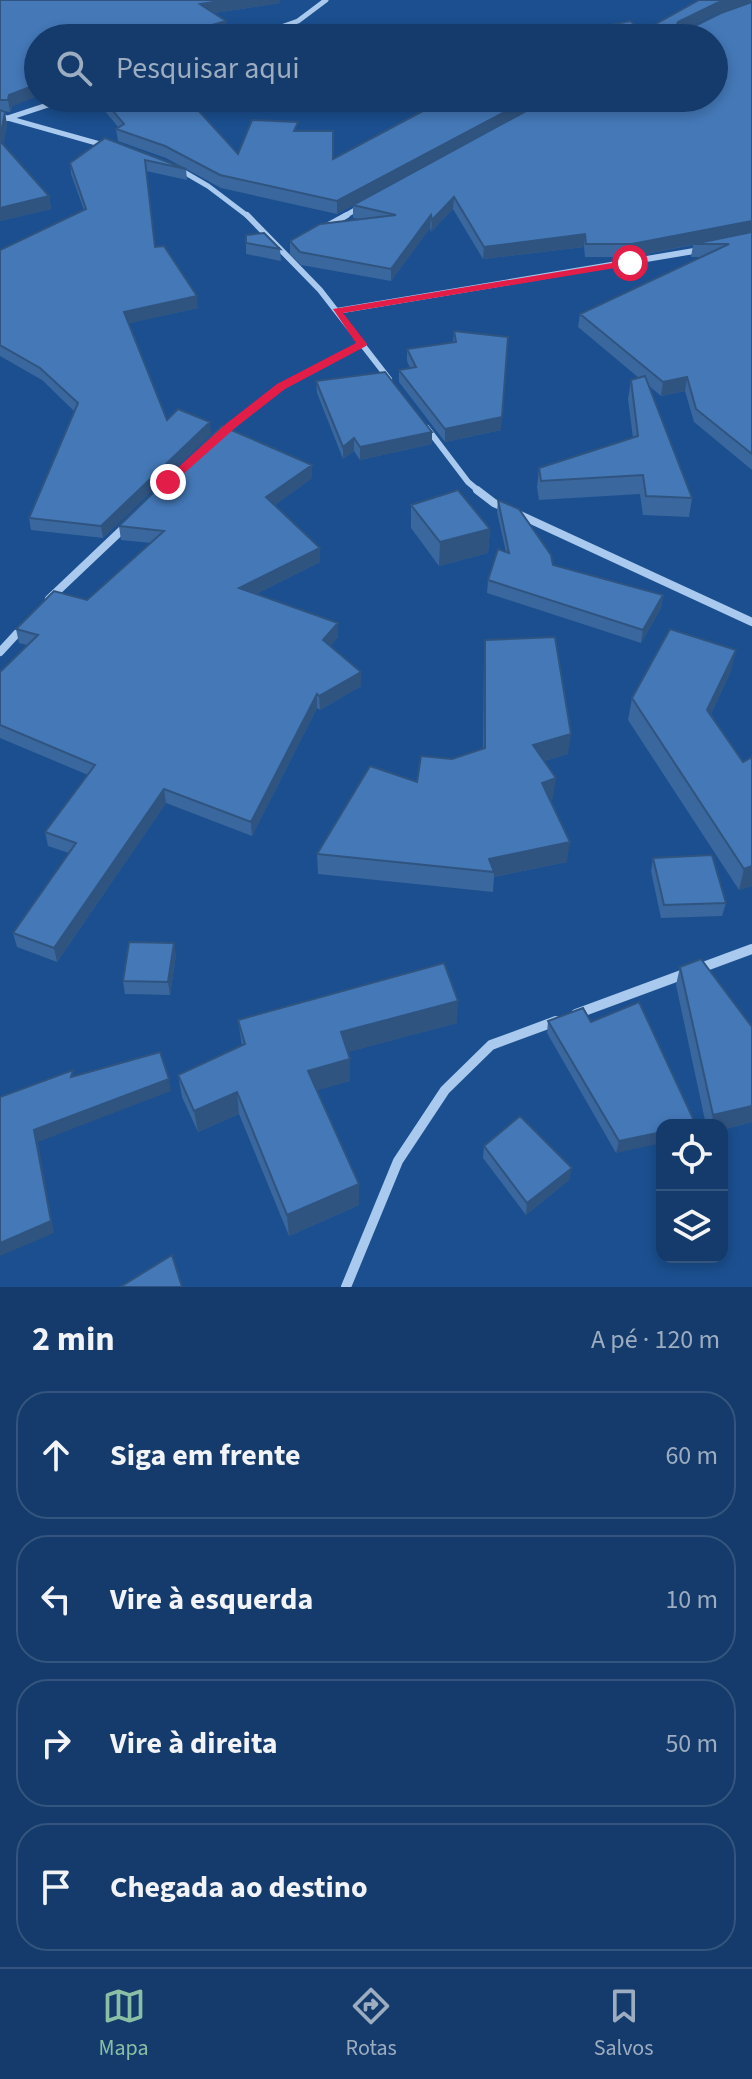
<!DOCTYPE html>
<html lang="pt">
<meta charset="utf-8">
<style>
body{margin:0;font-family:"Source Sans 3",sans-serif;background:#1d4271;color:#f1f3f6}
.controls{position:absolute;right:24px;bottom:24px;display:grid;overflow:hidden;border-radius:16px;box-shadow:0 4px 12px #0003}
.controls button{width:72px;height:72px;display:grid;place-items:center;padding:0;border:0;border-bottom:2px solid #33557e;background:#143b6b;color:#f1f3f6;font:40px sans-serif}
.stop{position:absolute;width:24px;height:24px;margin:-18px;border:6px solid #e11d48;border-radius:50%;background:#fff}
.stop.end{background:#e11d48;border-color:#fff;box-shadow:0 2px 8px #0008}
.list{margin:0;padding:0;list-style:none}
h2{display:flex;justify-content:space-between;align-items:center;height:104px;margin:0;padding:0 32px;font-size:34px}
h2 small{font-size:26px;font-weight:400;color:#9dadc1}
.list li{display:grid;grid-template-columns:52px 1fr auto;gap:24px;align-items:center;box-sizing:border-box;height:128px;margin:0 16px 16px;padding:0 16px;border:2px solid #33557e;border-radius:32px}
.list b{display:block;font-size:30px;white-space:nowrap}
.list em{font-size:26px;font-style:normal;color:#9dadc1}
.icon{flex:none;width:44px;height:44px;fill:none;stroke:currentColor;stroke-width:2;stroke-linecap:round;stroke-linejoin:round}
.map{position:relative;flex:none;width:752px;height:1287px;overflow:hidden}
.search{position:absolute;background:#143b6b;box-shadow:0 4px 12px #0003;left:24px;right:24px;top:24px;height:88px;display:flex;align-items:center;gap:20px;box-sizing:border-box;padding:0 28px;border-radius:44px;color:#9dadc1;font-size:30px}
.sheet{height:680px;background:#143b6b}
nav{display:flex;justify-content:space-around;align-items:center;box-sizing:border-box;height:112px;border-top:2px solid #33557e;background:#143b6b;font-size:22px;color:#9dadc1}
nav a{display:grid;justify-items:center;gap:4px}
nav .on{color:#8abfa5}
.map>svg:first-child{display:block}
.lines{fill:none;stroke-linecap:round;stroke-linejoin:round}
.minor-far3{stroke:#a9c9ee;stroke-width:5}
.minor-far2{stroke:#a9c9ee;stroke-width:6}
.minor-far1{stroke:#a9c9ee;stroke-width:8}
.minor{stroke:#a9c9ee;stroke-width:10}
.wall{fill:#3a679d}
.shaded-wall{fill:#305480}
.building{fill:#4478b7;stroke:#305480;stroke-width:2}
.route{fill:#e11d48}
</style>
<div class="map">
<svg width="752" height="1287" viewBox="0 0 752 1287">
<rect width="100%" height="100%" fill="#1b4f8f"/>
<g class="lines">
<path class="minor-far3" d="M 250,38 L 298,21 L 326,0
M 0,116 L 107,146
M 5,119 L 69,98
M 177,168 L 208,186 L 249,217
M 343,217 L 362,206"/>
<path class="minor-far2" d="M 247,215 L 320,290 L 389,379
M 325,227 L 347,215
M 337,311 L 700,250
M 427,428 L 468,482 L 480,492
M 222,434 L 281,387 L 362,344"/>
<path class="minor-far1" d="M 477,490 L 494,503 L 752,622
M 49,599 L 126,526
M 0,652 L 23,627"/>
<path class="minor" d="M 576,1014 L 752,949
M 346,1287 L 398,1161 L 445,1090 L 491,1045 L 556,1021"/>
</g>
<path class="wall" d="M 0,0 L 280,3 L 214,13 L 227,32 L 38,38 L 10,112 L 2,111 L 7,124 L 3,145 L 49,196 L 51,209 L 0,221 Z
M 699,0 L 752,0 L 752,2 L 715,14 L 681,31 L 683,32 L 752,2 L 752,470 L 694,422 L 685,391 L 661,396 L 648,385 L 692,498 L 689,517 L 643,515 L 640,494 L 539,500 L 537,487 L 539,468 L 633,438 L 628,399 L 631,380 L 639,378 L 578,327 L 580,314 L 702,257 L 691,257 L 693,245 L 630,257 L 585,257 L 584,247 L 483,259 L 453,209 L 431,232 L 430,228 L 391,281 L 301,265 L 290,254 L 290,241 L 360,219 L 353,218 L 353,205 L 381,190 L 337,214 L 221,188 L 166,158 L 118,141 L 116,129 L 119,128 L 94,98 L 187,98 L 238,154 L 298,131 L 333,159 L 714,98 L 643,31 Z
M 105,138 L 186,169 L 187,180 L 146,171 L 155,247 L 198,308 L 129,323 L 167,420 L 211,434 L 103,538 L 31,530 L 29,518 L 74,411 L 42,380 L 0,356 L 0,250 L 84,210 L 71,174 L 70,163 Z
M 246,243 L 280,249 L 281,261 L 246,254 Z
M 454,331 L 501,430 L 445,442 L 399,382 L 399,370 L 410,368 L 407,361 L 407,349 L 453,343 Z
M 316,381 L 432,432 L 432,444 L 360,460 L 354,451 L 343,459 L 317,393 Z
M 312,478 L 275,505 L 320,548 L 320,562 L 256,594 L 338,637 L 330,646 L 361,672 L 361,686 L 320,710 L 317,708 L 252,836 L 166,803 L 57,962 L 17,947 L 13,933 L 69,853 L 48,846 L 45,832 L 88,775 L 0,738 L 0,672 L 27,645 L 19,643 L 16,629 L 87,600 L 151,543 L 121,540 L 119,526 Z
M 498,500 L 553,565 L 663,595 L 661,608 L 641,643 L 487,593 L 488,580 L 506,552 L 497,512 Z
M 411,505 L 490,529 L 488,553 L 439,566 L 411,528 Z
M 485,640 L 568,754 L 544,761 L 553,798 L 550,800 L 567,862 L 494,877 L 493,892 L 318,874 L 317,854 L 417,782 L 452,759 L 483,749 L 484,659 Z
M 731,671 L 711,714 L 743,762 L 752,757 L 752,886 L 739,890 L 628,720 L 632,698 Z
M 653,858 L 726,903 L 722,916 L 661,918 L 651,871 Z
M 176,955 L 170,995 L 125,994 L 123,981 Z
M 680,967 L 752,1122 L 722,1130 L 722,1125 L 706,1125 L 676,985 Z
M 238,1020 L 457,1023 L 347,1052 L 350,1081 L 317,1090 L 359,1184 L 359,1205 L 289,1236 L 239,1114 L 198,1132 L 182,1097 L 178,1075 L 242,1046 Z
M 548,1021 L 591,1022 L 695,1125 L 616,1153 L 547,1033 Z
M 484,1146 L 569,1180 L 526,1215 L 483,1158 Z"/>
<path class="shaded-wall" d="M 227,0 L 280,0 L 280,3 L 201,15 L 200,4 Z
M 726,0 L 751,0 L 751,2 L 715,14 L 677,33 L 675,29 L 678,22 L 717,3 Z
M 226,21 L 227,32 L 206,38 L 167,38 Z
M 38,84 L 38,96 L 11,107 L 10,112 L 8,100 L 9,95 Z
M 531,98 L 552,98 L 337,214 L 337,201 Z
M 5,112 L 7,124 L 2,153 L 0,138 Z
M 49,196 L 51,209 L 0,221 L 0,208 Z
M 454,197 L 453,209 L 431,232 L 432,220 Z
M 431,215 L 430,228 L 391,281 L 391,269 Z
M 752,221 L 752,233 L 630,257 L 632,244 Z
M 585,234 L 584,247 L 483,259 L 484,247 Z
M 197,296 L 198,308 L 126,324 L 124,312 Z
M 507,349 L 501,430 L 445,442 L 445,429 Z
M 687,377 L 685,391 L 661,396 L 663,382 Z
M 210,422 L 211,434 L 103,538 L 101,526 Z
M 432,432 L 432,444 L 360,460 L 360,447 Z
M 354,438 L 354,451 L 343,459 L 343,447 Z
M 312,465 L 312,478 L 267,511 L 266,497 Z
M 490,529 L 488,553 L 439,566 L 440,542 Z
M 320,548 L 320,562 L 240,602 L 239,588 Z
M 663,595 L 661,608 L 641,643 L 643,630 Z
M 338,623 L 338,637 L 324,654 L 323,640 Z
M 736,650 L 731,671 L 703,731 L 707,710 Z
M 361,672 L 361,686 L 320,710 L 319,696 Z
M 317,694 L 317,708 L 252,836 L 251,822 Z
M 571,734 L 568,754 L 531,765 L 533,745 Z
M 556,778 L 553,798 L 540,803 L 542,783 Z
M 164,789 L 166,803 L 57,962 L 54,948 Z
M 570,842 L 567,862 L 494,877 L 494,872 L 489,859 Z
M 752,866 L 752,886 L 739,890 L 744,869 Z
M 174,943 L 176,955 L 170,995 L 168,982 Z
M 458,1001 L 457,1023 L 341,1054 L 341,1032 Z
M 350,1059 L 350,1081 L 309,1093 L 308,1071 Z
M 169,1079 L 171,1091 L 38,1142 L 54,1233 L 0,1256 L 0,1243 L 34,1130 Z
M 237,1092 L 239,1114 L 198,1132 L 194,1111 Z
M 752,1106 L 752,1122 L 722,1130 L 722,1125 L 711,1125 L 713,1115 Z
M 662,1132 L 662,1143 L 616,1153 L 619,1141 Z
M 572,1168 L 569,1180 L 526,1215 L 527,1203 Z
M 359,1184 L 359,1205 L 289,1236 L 287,1215 Z"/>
<path class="building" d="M 0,0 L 227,0 L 200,4 L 226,21 L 167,38 L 38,38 L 38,84 L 9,95 L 8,100 L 0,100 Z
M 699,0 L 726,0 L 717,3 L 678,22 L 675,29 L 683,32 L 721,13 L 752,2 L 752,221 L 632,244 L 586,244 L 585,234 L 484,247 L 454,197 L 432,220 L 431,215 L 391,269 L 300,252 L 290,241 L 320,224 L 396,215 L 353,205 L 550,98 L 714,98 L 714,38 L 566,38 L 583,31 L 630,21 L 643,31 Z
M 102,98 L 187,98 L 238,154 L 252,120 L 298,122 L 294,131 L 333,131 L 333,159 L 447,98 L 531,98 L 337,201 L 220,175 L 165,146 L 116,129 L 124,124 Z
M 0,110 L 5,112 L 0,138 Z
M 105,138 L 186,169 L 145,160 L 155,247 L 164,246 L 197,296 L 124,312 L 167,420 L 178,409 L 210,422 L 101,526 L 29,518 L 78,403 L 40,368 L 0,345 L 0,250 L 86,209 L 70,163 Z
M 0,141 L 49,196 L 0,208 Z
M 752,232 L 752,454 L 696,409 L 687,377 L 663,382 L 580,314 L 729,244 L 693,244 Z
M 264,233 L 280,249 L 246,243 L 246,235 Z
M 454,331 L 508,337 L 502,417 L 445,429 L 399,370 L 416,367 L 407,349 L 456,342 Z
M 385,372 L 432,432 L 360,447 L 354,438 L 343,447 L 316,381 Z
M 645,376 L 692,498 L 646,496 L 643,475 L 541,481 L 539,468 L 638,436 L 631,380 Z
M 222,426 L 312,465 L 266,497 L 320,548 L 239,588 L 338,623 L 323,640 L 361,672 L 319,696 L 317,694 L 251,822 L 164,789 L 54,948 L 13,933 L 76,843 L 45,832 L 95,765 L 0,725 L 0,672 L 38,635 L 16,629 L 54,591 L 87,600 L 164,531 L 119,526 Z
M 458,490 L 490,529 L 440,542 L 411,505 Z
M 498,500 L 519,509 L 551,555 L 553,565 L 663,595 L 643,630 L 488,580 L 498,549 L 509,553 Z
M 670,629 L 736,650 L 707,710 L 743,762 L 752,757 L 752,866 L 744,869 L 632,698 Z
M 555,637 L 571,734 L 533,745 L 556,778 L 542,783 L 570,842 L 489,859 L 494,872 L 317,854 L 370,766 L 417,782 L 421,756 L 452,759 L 485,748 L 485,640 Z
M 712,855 L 726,903 L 664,905 L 653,858 Z
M 129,942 L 174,943 L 168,982 L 123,981 Z
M 701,959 L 752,1027 L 752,1106 L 713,1115 L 680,967 Z
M 444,963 L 458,1001 L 341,1032 L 350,1059 L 308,1071 L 359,1184 L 287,1215 L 237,1092 L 194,1111 L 178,1075 L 245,1044 L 238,1020 Z
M 639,1002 L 696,1125 L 662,1125 L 662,1132 L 619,1141 L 548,1021 L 583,1008 L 591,1022 Z
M 160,1052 L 169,1079 L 34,1130 L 51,1221 L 0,1243 L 0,1097 L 73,1070 L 71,1077 Z
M 520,1116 L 572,1168 L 527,1203 L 484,1146 Z
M 172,1255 L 182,1287 L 120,1287 Z"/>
<path class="route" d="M 630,260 L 633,265 L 343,313 L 367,344 L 366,346 L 285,389 L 235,428 L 172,484 L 162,482 L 227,423 L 277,384 L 356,343 L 333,309 Z"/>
</svg>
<div class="controls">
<button><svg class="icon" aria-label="locate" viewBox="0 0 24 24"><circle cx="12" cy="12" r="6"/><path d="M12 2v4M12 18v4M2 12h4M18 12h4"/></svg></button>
<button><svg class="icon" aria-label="layers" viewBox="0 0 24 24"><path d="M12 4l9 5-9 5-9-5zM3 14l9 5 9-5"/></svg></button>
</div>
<div class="stop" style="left:630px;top:263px"></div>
<div class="stop end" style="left:168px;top:482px"></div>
<div class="search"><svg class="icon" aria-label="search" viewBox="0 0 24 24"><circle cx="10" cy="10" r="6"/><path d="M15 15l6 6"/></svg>Pesquisar aqui</div>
</div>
<section class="sheet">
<h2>2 min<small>A pé · 120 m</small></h2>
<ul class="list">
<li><svg class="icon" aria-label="ahead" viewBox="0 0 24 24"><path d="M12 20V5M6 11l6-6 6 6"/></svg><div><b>Siga em frente</b></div><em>60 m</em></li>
<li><svg class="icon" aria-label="left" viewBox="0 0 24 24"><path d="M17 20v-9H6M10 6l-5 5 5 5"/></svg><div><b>Vire à esquerda</b></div><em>10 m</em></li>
<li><svg class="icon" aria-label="right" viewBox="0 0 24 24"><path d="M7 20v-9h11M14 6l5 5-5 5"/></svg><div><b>Vire à direita</b></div><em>50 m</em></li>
<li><svg class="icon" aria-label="arrive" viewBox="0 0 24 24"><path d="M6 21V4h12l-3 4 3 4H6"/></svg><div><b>Chegada ao destino</b></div></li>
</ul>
</section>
<nav>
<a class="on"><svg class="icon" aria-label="map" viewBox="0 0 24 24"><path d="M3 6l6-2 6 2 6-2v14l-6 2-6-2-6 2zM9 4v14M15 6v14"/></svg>Mapa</a>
<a><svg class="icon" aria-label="directions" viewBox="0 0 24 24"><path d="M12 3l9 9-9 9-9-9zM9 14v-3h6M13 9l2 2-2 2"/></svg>Rotas</a>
<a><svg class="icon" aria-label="saved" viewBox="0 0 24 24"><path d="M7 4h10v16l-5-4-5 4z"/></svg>Salvos</a>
</nav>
